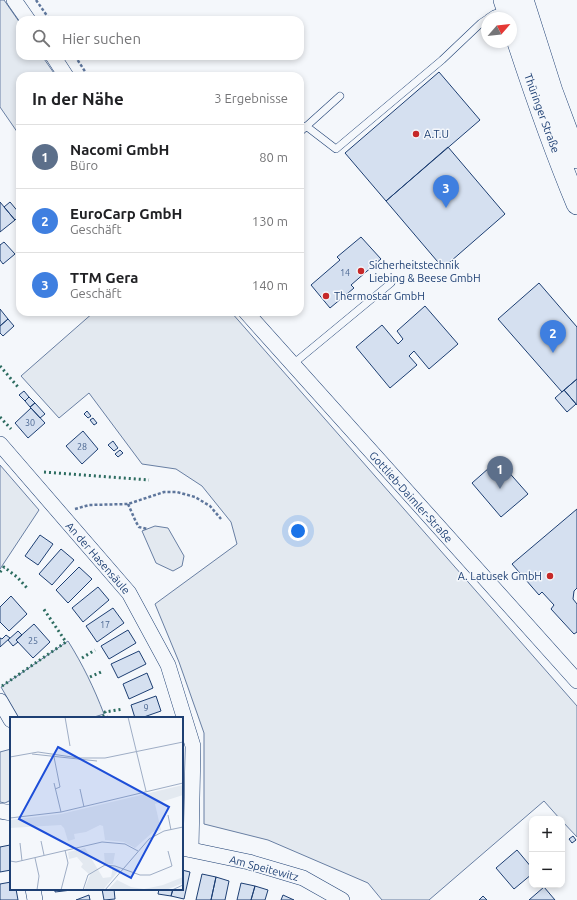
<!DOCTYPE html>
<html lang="de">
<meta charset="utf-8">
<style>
body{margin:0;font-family:Ubuntu,sans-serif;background:#f2f2f2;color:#202124}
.controls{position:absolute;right:12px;bottom:12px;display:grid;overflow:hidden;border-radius:8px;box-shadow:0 2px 6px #0003}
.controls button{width:36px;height:36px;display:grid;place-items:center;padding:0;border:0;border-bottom:1px solid #e0e0e0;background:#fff;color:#202124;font:20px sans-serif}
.compass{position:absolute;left:481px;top:12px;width:36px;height:36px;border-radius:50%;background:#fff;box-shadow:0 2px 6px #0003;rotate:62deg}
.you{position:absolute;left:298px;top:531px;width:14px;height:14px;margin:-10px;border:3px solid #fff;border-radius:50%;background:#1a73e8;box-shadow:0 0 0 6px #1a73e833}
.badge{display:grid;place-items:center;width:26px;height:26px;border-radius:50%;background:#c62828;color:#fff;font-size:13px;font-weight:700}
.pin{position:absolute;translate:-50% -33px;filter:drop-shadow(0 1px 2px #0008)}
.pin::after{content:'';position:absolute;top:21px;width:14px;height:12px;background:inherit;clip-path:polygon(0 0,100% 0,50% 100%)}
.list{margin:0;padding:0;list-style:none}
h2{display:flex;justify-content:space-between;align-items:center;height:52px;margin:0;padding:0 16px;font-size:17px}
h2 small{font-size:13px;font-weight:400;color:#757577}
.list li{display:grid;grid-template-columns:26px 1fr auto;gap:12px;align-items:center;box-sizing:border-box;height:64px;padding:0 16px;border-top:1px solid #e0e0e0}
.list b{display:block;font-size:15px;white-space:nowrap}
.list p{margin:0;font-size:13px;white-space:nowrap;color:#757577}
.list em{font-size:13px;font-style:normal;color:#757577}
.icon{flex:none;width:22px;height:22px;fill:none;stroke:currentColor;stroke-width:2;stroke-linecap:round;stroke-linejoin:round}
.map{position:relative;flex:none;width:577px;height:900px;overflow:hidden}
.search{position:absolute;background:#fff;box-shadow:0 2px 6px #0003;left:16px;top:16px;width:288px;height:44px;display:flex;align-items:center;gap:10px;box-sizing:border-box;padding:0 14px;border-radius:12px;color:#757577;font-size:15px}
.panel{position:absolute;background:#fff;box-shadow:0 2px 6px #0003;left:16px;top:72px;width:288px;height:244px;border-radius:12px}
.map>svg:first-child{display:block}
.green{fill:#e3e9f0;stroke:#687fa3}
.building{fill:#d5e0f0;stroke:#1d3f73}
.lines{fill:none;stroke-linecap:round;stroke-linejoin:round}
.lane-casing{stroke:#1d3f73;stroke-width:8}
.street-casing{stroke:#1d3f73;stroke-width:16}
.secondary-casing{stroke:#1d3f73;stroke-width:22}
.path{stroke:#5e769c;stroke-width:2.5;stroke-dasharray:3 2;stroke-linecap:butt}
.lane{stroke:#f4f7fb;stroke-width:7}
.street{stroke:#f4f7fb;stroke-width:15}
.secondary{stroke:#f4f7fb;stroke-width:21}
.hedge{stroke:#2c6c60;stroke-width:3;stroke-dasharray:2 3;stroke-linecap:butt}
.poi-dot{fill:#c62828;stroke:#f4f7fb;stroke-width:1.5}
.labels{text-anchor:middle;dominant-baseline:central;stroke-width:3;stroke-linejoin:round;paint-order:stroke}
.number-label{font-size:9px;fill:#4b6792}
.street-label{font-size:11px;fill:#1d3f73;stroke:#f4f7fb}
.poi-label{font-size:11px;fill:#1d3f73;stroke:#f4f7fb;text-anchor:start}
.inset-road{fill:none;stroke:#9eadc5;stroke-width:1}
.view{fill:#1d4ed8;fill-opacity:0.15;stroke:#1d4ed8;stroke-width:2}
.inset-edge{fill:none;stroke:#1d3f73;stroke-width:2}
</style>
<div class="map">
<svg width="577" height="900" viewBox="0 0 577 900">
<rect width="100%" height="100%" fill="#f4f7fb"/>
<path class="green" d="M 0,0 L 4,0 L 20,23 L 20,56 L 42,56 L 56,76 L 20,76 L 20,136 L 0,107 Z
M 94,312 L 231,312 L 577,706 L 577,837 L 562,821 L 562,819 L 560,819 L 544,801 L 429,900 L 382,900 L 368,883 L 268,840 L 204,824 L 204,733 L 179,662 L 155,604 L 237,544 L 231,522 L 202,486 L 176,469 L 142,464 L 89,393 L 59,418 L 21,376 Z
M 0,465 L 39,510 L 0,569 Z
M 155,526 L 168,528 L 184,556 L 182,566 L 173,571 L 156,563 L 142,531 Z
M 68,641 C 83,665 94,688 104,714 L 91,718 L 19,718 L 1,687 Z
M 11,749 L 11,800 L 5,803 L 0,802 L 0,752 Z"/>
<path class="building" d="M 439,72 L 480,120 L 386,201 L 345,153 Z
M 448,147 L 505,214 L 443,268 L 386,201 Z
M 0,202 L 15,220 L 0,232 Z
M 10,202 L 20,214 L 20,215 L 15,220 L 4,207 Z
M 361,237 L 381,259 L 351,285 L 354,288 L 330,308 L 311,285 L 340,260 L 337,257 Z
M 4,242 L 15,254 L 3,264 L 0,260 L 0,245 Z
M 539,283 L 577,327 L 577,379 L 562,392 L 498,319 Z
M 425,306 L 458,344 L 429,369 L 414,351 L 409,356 L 417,365 L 390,388 L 356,347 L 382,325 L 398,344 L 403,339 L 397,331 Z
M 0,309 L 8,319 L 0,326 Z
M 8,319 L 14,326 L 3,336 L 0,333 L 0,326 Z
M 577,379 L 577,405 L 564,390 Z
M 564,390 L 576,404 L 567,412 L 555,398 Z
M 24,391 L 29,397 L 25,401 L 19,395 Z
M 29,397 L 35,403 L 30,407 L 25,401 Z
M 35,403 L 45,414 L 40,418 L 30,407 Z
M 31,408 L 45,423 L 28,438 L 15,423 Z
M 87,411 L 91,416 L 88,418 L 84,414 Z
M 93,418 L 97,423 L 94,425 L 90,420 Z
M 83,431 L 98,449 L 82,464 L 66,446 Z
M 113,441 L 118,448 L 114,451 L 108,445 Z
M 120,450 L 123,453 L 118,457 L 115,454 Z
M 498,460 L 528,494 L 501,517 L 472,483 Z
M 577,509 L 577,588 L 574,591 L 573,599 L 577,604 L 577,632 L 574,634 L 551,609 L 554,605 L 542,592 L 539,595 L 512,564 Z
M 40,535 L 53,544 L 38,565 L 25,556 Z
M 61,549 L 74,560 L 52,585 L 39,574 Z
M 79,567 L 92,579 L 68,603 L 56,590 Z
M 98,587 L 109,600 L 83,622 L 72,608 Z
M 11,596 L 27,614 L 9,631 L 0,622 L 0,607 Z
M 113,608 L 124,623 L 97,642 L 86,626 Z
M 34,624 L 50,642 L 33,658 L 16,640 Z
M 128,630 L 136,643 L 109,659 L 101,646 Z
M 18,631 L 22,635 L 16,640 L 18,642 L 13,646 L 8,640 Z
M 6,635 L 10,638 L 0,647 L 0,638 L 2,639 Z
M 139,651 L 146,664 L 118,678 L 111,664 Z
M 147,673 L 153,688 L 129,699 L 123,684 Z
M 156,696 L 161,711 L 141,718 L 135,718 L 131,705 Z
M 573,836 L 576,840 L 572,843 L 569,839 Z
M 10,845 L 11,870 L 0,872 L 0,847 Z
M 517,850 L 532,868 L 532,874 L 514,889 L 496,868 Z
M 182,870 L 190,872 L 184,899 L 171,896 L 173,889 L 182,889 Z
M 202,874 L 216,877 L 211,900 L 196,900 Z
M 216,877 L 229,881 L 225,900 L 211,900 Z
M 11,882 L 11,889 L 16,889 L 18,900 L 0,900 L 0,884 Z
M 241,883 L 255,886 L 251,900 L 237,900 Z
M 255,886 L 268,890 L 265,900 L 251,900 Z
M 544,887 L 555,900 L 529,900 Z
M 55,889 L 80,889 L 55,892 Z
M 102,889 L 114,889 L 115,899 L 104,900 Z
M 159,889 L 173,889 L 171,896 L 158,894 Z
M 89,895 L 90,900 L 76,900 Z
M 283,895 L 294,900 L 281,900 Z
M 483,896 L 487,900 L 479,900 Z"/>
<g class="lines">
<g class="lane-casing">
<path id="lane" d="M 488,18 L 494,14 L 505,10
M 306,126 L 336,149 L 442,60 L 481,23 L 487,19
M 300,132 L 340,96
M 293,364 L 391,283"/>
</g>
<g class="street-casing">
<path id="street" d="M 14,0 L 28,20
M 53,56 L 66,76
M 246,312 L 577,681
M 0,444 L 129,593 L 168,665 L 193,746 L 191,850
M 0,701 L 11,720
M 0,811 L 11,813
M 182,848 L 249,862 L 303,878 L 342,900
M 33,889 L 35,900"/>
</g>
<g class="secondary-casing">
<path id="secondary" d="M 504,0 L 510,18
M 523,0 L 552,91 L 577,158
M 511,21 C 531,83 552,144 577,204"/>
</g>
<path class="path" d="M 36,0 L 50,20
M 75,56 L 88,76
M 128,504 L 136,522 L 139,527 L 147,529
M 75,509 L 89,505 L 128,504 L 164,492 L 177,492 L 195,497 L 210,506 L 221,519"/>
<use href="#lane" class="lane"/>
<use href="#street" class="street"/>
<use href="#secondary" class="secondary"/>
<path class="hedge" d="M 0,366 L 18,387
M 0,417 L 11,429
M 44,472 L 149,480
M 0,572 L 4,567 L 17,577 L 27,588
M 82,658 L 95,650
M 90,677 L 101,672
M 2,686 L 66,642 L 43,608
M 98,718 L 106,715
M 107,718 L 105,712 L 123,709"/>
</g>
<g class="poi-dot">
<circle cx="416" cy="134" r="4"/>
<circle cx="361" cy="271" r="4"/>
<circle cx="326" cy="296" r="4"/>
<circle cx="550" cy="576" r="4"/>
</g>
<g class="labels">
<g class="number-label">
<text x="345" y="273">14</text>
<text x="30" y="423">30</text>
<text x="82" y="447">28</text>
<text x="105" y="625">17</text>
<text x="33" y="641">25</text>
<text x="146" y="708">9</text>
</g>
<g class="street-label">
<text transform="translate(542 113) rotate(70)">Thüringer Straße</text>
<text transform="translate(411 497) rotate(48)">Gottlieb-Daimler-Straße</text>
<text transform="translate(98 558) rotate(49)">An der Hasensäule</text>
<text transform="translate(264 868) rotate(15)">Am Speitewitz</text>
</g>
<g class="poi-label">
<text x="424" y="134">A.T.U</text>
<text x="369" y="265">Sicherheitstechnik<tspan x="369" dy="13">Liebing &amp; Beese GmbH</tspan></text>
<text x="334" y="296">Thermostar GmbH</text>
<text x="542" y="576" text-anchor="end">A. Latusek GmbH</text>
</g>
</g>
<g transform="translate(10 717)">
<rect width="173" height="173" fill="#f4f7fb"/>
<path d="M 173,68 L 173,78 L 145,87 L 151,113 L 143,115 L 125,131 L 114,125 L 95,123 L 93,109 L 90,108 L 76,115 L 64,117 L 65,122 L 58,124 L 54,111 L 51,108 L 0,111 L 0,103 L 51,97 ZM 75,131 L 93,161 L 101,160 L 103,150 L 110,152 L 93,173 L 74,173 L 80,158 L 71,150 L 73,147 L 67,140 L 59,142 L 58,135 ZM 94,136 L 105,136 L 103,147 L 95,147 ZM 173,160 L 173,166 L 156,173 L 98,173 L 107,163 L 121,170 L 134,172 L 153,168 Z" fill="#e3e9f0"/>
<path class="inset-road" d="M 55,0 L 60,29M 118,0 L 136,74M 22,37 L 87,44M 0,40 L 28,35 L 69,41 L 95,41 L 173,25M 44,40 L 50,70 L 45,72M 44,66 L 51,95M 70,72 L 74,90M 158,98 L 161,113M 0,101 L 51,95 L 173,66M 31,124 L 34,138M 10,126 L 12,144M 25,141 L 29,159 L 27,173M 0,144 L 6,145 L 92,125 L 115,127 L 128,134M 51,173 L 58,146 L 55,133M 73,173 L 78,158 L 95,148 L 105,149 L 130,158 L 140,158 L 162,149 L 158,134M 95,173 L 139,122 L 154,114 L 173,110M 162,173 L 173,168"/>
<path class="view" d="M 48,30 L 159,90 L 121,161 L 9,102 Z"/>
<rect width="173" height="173" class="inset-edge"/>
</g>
</svg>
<div class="controls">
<button>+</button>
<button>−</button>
</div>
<svg class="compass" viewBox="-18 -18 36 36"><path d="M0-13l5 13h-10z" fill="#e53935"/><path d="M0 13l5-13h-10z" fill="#757577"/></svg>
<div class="you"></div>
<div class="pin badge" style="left:500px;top:489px;background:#5c6f8a">1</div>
<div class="pin badge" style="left:553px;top:353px;background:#3f7fe0">2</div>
<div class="pin badge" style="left:446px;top:208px;background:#3f7fe0">3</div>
<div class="search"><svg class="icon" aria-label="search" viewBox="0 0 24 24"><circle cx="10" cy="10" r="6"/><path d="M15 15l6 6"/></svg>Hier suchen</div>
<section class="panel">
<h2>In der Nähe<small>3 Ergebnisse</small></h2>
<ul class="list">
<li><span class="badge" style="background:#5c6f8a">1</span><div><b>Nacomi GmbH</b><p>Büro</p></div><em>80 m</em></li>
<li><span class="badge" style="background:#3f7fe0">2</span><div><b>EuroCarp GmbH</b><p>Geschäft</p></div><em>130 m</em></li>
<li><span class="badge" style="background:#3f7fe0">3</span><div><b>TTM Gera</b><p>Geschäft</p></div><em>140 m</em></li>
</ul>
</section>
</div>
